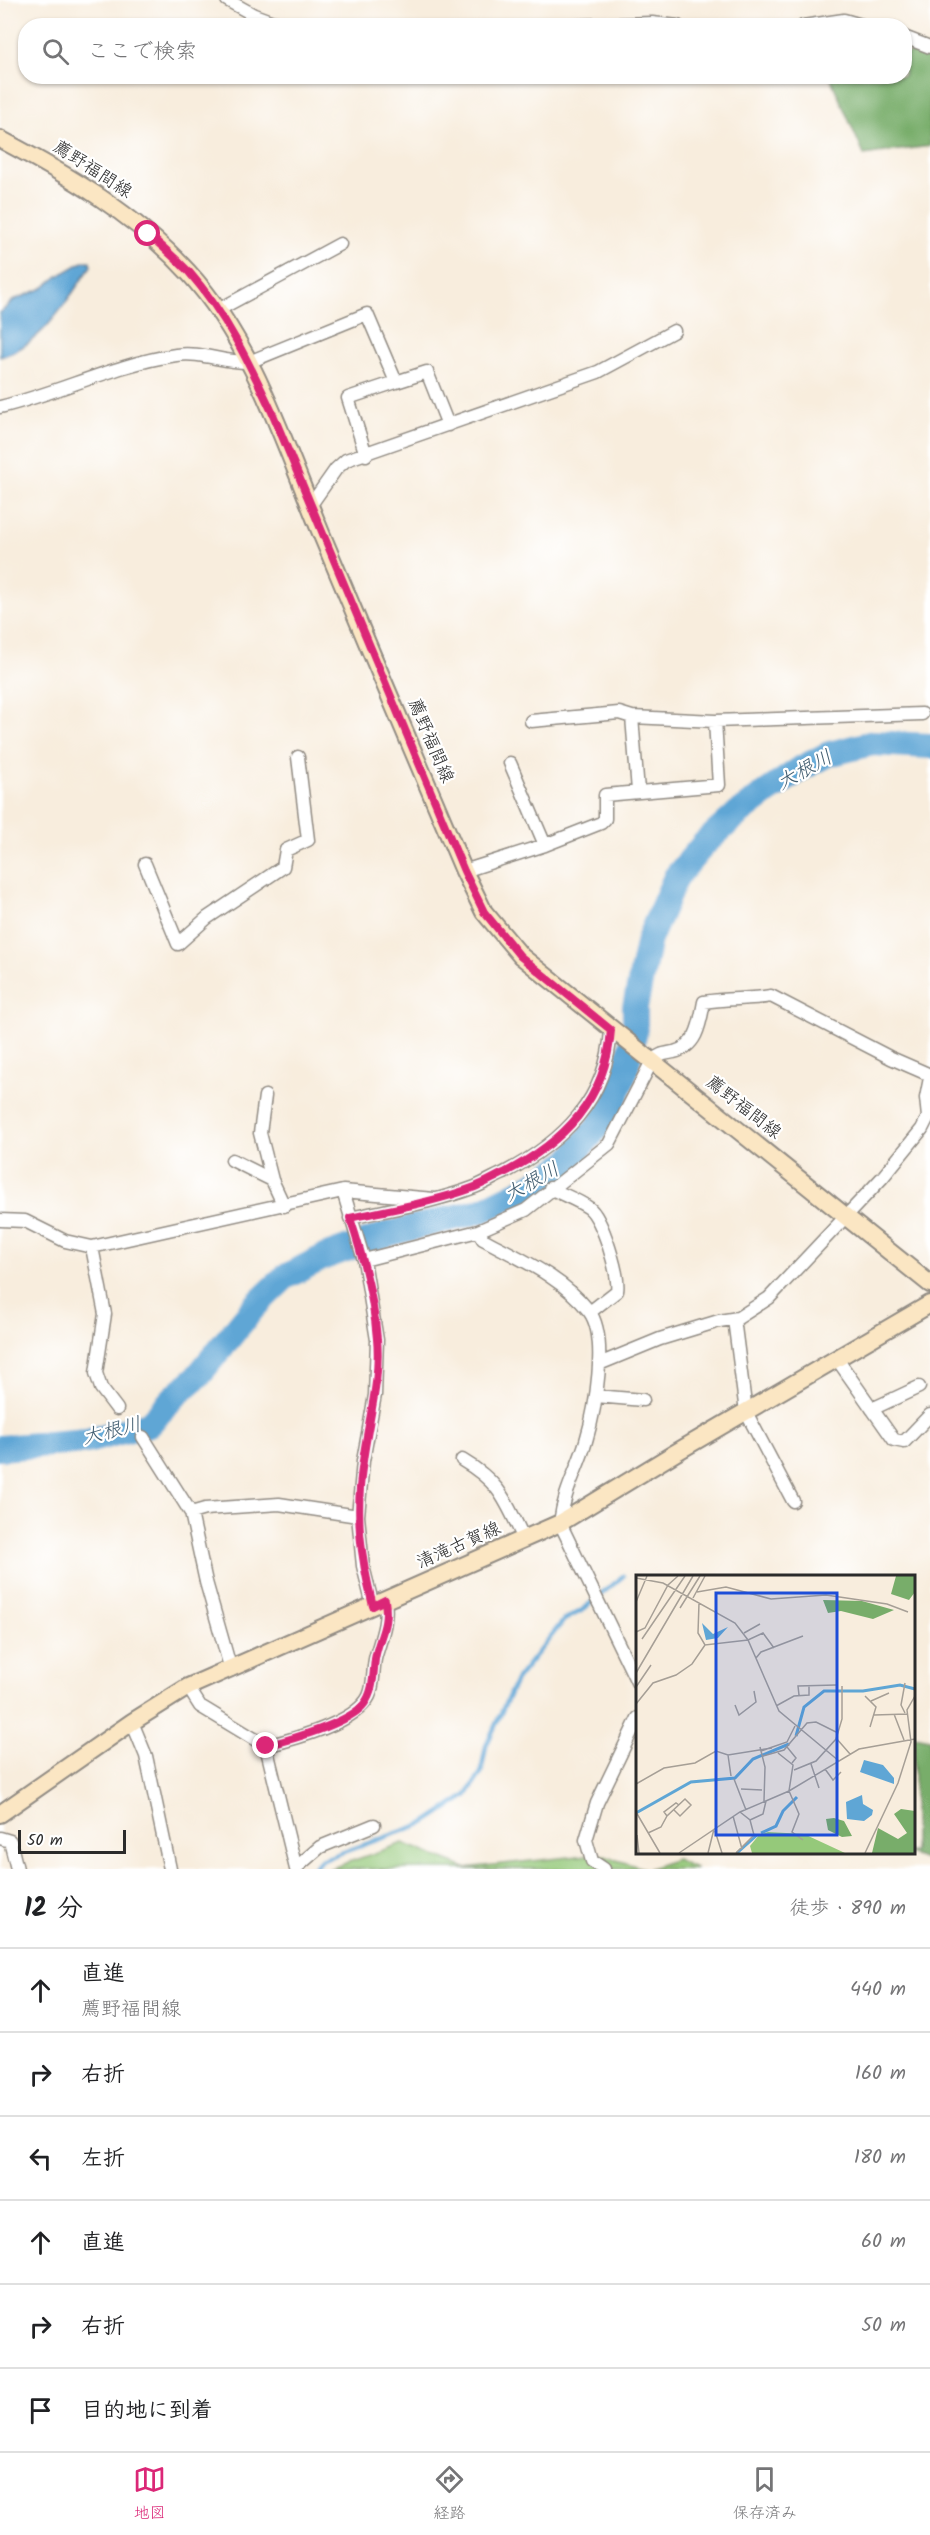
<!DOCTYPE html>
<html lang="ja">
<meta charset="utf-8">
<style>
body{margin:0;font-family:Kalam,"Klee One",sans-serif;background:#f2f2f2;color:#202124}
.scale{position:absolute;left:18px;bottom:15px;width:108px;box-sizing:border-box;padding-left:6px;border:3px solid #2b2b2b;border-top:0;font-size:16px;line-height:21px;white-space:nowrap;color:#2b2b2b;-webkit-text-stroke:4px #fff;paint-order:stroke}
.stop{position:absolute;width:18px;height:18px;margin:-14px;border:4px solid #db2777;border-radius:50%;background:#fff}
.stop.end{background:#db2777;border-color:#fff;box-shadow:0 2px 6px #0008}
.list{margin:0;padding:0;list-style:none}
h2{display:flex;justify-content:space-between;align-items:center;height:78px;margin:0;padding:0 24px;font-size:26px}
h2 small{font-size:20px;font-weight:400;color:#757577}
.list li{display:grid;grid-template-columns:39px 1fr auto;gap:18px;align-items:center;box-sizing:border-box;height:84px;padding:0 24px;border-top:2px solid #e0e0e0}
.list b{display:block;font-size:22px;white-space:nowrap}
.list p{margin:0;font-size:20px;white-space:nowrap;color:#757577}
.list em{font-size:20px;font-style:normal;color:#757577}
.icon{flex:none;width:33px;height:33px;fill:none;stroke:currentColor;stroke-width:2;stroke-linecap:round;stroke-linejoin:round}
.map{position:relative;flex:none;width:930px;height:1869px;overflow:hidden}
.search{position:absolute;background:#fff;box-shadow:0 2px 4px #0004;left:18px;right:18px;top:18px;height:66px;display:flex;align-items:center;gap:15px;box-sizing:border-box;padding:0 21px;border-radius:24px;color:#757577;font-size:22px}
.sheet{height:582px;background:#fff}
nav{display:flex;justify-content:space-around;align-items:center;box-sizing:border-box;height:84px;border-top:2px solid #e0e0e0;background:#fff;font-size:16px;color:#757577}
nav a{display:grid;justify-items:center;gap:3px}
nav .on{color:#db2777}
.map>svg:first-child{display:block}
.green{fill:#95c97a;stroke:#607a52;stroke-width:1.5}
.forest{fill:#78ad6a;stroke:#526c4a;stroke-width:1.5}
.water{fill:#5fa6d5;stroke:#456880;stroke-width:1.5}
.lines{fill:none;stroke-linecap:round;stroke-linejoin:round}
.stream{stroke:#5fa6d5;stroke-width:4.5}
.river{stroke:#5fa6d5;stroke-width:26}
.minor-casing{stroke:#928c84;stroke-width:15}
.secondary-casing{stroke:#928c84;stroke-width:20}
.minor{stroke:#fff;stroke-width:12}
.secondary{stroke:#fbe6c3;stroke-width:16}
.route{stroke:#db2777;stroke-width:8}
.labels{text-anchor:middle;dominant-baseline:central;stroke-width:4.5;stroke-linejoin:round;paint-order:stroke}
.street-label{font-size:18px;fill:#2b2b2b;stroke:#fff}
.water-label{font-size:20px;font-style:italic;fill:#405c6f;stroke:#fff}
.inset-river{fill:none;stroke:#5fa6d5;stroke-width:3}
.inset-road{fill:none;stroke:#a69f96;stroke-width:1.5}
.view{fill:#1d4ed8;fill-opacity:0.15;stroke:#1d4ed8;stroke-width:3}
.inset-edge{fill:none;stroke:#2b2b2b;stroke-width:3}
</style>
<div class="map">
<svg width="930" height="1869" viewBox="0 0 930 1869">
<rect width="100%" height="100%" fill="#fff"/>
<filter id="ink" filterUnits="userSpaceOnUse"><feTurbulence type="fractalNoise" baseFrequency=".0167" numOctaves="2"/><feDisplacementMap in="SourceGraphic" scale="12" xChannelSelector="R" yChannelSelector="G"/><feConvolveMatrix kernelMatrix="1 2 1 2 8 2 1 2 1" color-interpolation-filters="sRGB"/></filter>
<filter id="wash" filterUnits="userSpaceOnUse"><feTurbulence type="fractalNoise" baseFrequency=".008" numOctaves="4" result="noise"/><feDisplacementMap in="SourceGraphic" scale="24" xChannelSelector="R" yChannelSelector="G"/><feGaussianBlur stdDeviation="1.35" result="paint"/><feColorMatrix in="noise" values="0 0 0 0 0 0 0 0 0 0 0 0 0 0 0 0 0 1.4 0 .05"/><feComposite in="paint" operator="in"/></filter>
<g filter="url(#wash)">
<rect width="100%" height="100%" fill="#f8eddd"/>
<path class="green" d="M 403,1843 L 465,1868 L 598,1854 L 645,1869 L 329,1869 Z
M 676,1859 L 697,1869 L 648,1869 Z"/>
<path class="forest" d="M 912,52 L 930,54 L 930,146 L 864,155 L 830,77 L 904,76 L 905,54 Z
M 914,1736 L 930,1739 L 930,1862 L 907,1853 L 914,1852 Z"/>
<path class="water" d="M 84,261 L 90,261 L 91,266 C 67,300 43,345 0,357 L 0,313 L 14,300 L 43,288 L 58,276 Z"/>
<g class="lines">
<path class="stream" d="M 313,1869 L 321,1860 L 425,1823 L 466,1796 L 481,1773 L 486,1746 L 516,1680 L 564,1620 L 581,1611 L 623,1576"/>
<path class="river" d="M 0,1448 L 87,1441 L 149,1424 L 176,1395 L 197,1377 L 254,1307 L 285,1277 L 324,1257 L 388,1234 L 481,1211 L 524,1190 L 568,1163 L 610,1111 L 625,1073 L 635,1031 L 635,1007 L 649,939 L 676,877 L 704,844 L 734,817 L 766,793 L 802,768 L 829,754 L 873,743 L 930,746"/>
</g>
</g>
<g filter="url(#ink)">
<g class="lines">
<g class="minor-casing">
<path id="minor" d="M 227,0 L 254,15 L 273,22 L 319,26
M 559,26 L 652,23 L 678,26
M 803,26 L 844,20 L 865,26
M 904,37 L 930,47
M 218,310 L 340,244
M 0,407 C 59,393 115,364 176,355 C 201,351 224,363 249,362 L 367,314 L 396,382 L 427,372 L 448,425
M 366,455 L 348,398 L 396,382
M 310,506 L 336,469 L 346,460 L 598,372 L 674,331
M 531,721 L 619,713 L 632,717
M 510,763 L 545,845
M 638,791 L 632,717 L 715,721 L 922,714
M 145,864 L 178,944 L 207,918 L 283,867 L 286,850 L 308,840 L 298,757
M 464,871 L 545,845 L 601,823 L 605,819 L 605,795 L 719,785 L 715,721
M 265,1096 L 260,1133 L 272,1180 L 284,1206
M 232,1160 L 272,1180
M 550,1188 C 563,1195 578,1200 589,1208 C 602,1217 620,1276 617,1291 L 590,1312
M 343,1191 L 364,1260 L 377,1340 L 375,1395 L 363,1461 L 358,1516 L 363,1566 L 373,1606
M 350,1218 C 391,1209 435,1202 475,1187 C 485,1183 494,1177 504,1173 C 563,1142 607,1100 611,1030
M 0,1220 L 25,1221 L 65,1241 L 92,1247 L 343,1191 L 434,1199
M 478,1231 L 483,1239 C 520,1259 562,1277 589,1311 C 609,1337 595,1411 586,1441 C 577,1471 564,1490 560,1523 L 638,1684
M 92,1247 L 105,1314 L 96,1373 L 101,1388 L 117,1409
M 364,1260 L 478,1231 L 526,1210 L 609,1144 L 652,1061 C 659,1054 664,1054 674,1052 C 698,1046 700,1022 704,1002 C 727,998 749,1000 771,996 L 891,1058 L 930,1075
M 734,1319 L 746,1412 L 793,1501
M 837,1359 L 894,1440 L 904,1442 L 930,1415
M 599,1364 L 660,1339 L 719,1321 L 738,1318 L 769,1298 L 882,1178 L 922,1129 L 928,1117 L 926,1098 L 930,1078
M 596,1396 L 643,1400
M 872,1409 L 919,1387
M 143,1437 L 191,1513 L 206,1582 L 231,1670
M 462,1460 C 501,1483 505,1500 524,1539
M 191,1513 L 205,1509 L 279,1504 L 358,1516
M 188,1687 L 200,1706 L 266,1746 L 296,1869
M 132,1722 L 146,1756 L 170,1869
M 266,1746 C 294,1739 356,1723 369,1696 C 375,1683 372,1668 376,1655 C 382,1635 388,1621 385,1600
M 0,1838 L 10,1841 L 17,1869
M 297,1867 L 320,1847 L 374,1825
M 604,1869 L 592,1861 L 586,1840 L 597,1803 L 638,1718"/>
</g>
<g class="secondary-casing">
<path id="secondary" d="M 0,139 C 68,175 135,214 188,272 C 254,344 284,444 321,533 C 368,646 416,758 464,871 L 484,912 L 521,956 L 930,1284
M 0,1814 L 132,1722 L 188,1687 L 560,1523 L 675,1453 L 930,1304"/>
</g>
<use href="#minor" class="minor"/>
<use href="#secondary" class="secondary"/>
</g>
</g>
<g class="lines" filter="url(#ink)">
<path class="route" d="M 148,234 C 162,246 176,259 189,272 C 226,314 249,363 272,412 L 464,871 L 484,912 L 520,956 L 611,1030 C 606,1100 564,1142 504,1173 C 495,1177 485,1183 475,1187 C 435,1202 392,1209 350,1218 C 363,1257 374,1298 377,1339 C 381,1380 368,1421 363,1461 C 355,1514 360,1554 373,1606 L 385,1600 C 389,1628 379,1635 375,1659 C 373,1674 374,1691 364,1704 C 350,1723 289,1740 266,1746"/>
</g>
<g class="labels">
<g class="street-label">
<text transform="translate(92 170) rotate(33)">薦野福間線</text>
<text transform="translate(430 741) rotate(67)">薦野福間線</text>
<text transform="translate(743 1108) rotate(38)">薦野福間線</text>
<text transform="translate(459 1546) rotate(-24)">清滝古賀線</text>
</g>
<g class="water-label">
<text transform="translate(805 771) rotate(-29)">大根川</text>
<text transform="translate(532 1183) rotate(-29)">大根川</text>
<text transform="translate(112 1432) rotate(-14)">大根川</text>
</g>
</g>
<g transform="translate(636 1575)">
<rect width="279" height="279" fill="#f8eddd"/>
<path d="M 132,257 L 168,259 L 209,278 L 226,278 L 116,278 L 114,271 L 123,260 Z" fill="#95c97a"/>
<path d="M 260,1 L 279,1 L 279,17 L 273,25 L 255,19 ZM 187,25 L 226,26 L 258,35 L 237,44 L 205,36 L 192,38 ZM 265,234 L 279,236 L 279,278 L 236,278 L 242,253 L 262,264 L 271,258 L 258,239 ZM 198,243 L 208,246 L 216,261 L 206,262 L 192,255 L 190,244 Z" fill="#78ad6a"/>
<path d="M 66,48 L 77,59 L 92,52 L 82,63 L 70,65 ZM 228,185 L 247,190 L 258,203 L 258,209 L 224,197 ZM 226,220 L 227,229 L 237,235 L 236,240 L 228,246 L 211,244 L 210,227 Z" fill="#5fa6d5"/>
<path class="inset-river" d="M 160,161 L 168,132 L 188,116 L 227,116 L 264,110 L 279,114M 0,238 L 55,207 L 99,203 L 117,184 L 153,169M 125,258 L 140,251 L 147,236 L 161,222M 101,278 L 121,260"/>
<path class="inset-road" d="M 0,3 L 27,8 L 99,48 L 112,65 L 143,136 L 203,186M 61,17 L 90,12 L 135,24 L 190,20 L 251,29 L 272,37M 57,23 L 69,1M 0,27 L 11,1M 63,28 L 62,58 L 69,70 L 112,65 L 127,58 L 138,73M 44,33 L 64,1M 0,57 L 9,53 L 32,10 L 42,1M 108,58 L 124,49M 6,64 L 49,1M 120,83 L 125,77 L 167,61M 0,98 L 57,1M 269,108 L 265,130 L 269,138M 0,112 L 15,90M 163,120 L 162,111 L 200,110M 229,121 L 240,132 L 234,152M 235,126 L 253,118M 0,129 L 17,108 L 40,100 L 56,89 L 69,70M 99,130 L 103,140 L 120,127 L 118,116M 140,131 L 158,121 L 173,120 L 173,111M 258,139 L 268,165M 238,140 L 271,139M 200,163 L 214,179M 124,172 L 129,192 L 128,226M 151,172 L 160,183 L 156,188M 125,176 L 151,167 L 159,151M 142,178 L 157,190 L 153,216 L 163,239 L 156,257 L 167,265M 92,180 L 95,201M 127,181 L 148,175 L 171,148 L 180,147 L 200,157M 175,189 L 183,213M 189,194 L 197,205 L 205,197M 158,195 L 180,186 L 200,164 L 206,144 L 206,111M 98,204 L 110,235M 0,209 L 28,193 L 59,188 L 80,176 L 92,180 L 136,173M 105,214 L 126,215M 0,237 L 24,278M 31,241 L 28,237 L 40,228 L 43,230M 97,241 L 106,274M 114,245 L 127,239 L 130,226M 79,256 L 86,278M 12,258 L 25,252 L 31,241 L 49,224 L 55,230 L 44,241 L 38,235M 1,260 L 3,278M 43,278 L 104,237 L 153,216 L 223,174 L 279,164M 72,278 L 78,254M 100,278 L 118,260 L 114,245 L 104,237M 229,278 L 262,208 L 275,167 L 271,135 L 279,121"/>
<path class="view" d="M 80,18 L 201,18 L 201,260 L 80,260 Z"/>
<rect width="279" height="279" class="inset-edge"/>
</g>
</svg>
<div class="scale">50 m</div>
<div class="stop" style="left:148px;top:234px"></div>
<div class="stop end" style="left:266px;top:1746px"></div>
<div class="search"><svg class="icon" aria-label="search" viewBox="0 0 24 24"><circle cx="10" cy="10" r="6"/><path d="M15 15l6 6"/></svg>ここで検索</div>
</div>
<section class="sheet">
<h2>12 分<small>徒歩 · 890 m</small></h2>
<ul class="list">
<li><svg class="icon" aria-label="ahead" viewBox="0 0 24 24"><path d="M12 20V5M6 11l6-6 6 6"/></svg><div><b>直進</b><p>薦野福間線</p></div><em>440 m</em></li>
<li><svg class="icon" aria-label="right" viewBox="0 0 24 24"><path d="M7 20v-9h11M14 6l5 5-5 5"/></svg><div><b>右折</b></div><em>160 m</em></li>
<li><svg class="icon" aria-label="left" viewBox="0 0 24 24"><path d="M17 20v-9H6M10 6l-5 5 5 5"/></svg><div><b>左折</b></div><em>180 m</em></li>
<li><svg class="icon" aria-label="ahead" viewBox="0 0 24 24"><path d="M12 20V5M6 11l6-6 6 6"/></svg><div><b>直進</b></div><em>60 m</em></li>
<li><svg class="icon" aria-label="right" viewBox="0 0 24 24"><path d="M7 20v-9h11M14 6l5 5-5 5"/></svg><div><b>右折</b></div><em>50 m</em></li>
<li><svg class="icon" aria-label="arrive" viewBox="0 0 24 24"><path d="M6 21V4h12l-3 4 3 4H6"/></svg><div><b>目的地に到着</b></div></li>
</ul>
</section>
<nav>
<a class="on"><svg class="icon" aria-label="map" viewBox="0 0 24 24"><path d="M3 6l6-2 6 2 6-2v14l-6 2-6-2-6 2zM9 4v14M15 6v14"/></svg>地図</a>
<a><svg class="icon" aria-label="directions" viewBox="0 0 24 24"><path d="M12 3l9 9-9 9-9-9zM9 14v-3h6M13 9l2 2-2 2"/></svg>経路</a>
<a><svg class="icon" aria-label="saved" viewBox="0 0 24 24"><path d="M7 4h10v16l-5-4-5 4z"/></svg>保存済み</a>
</nav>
